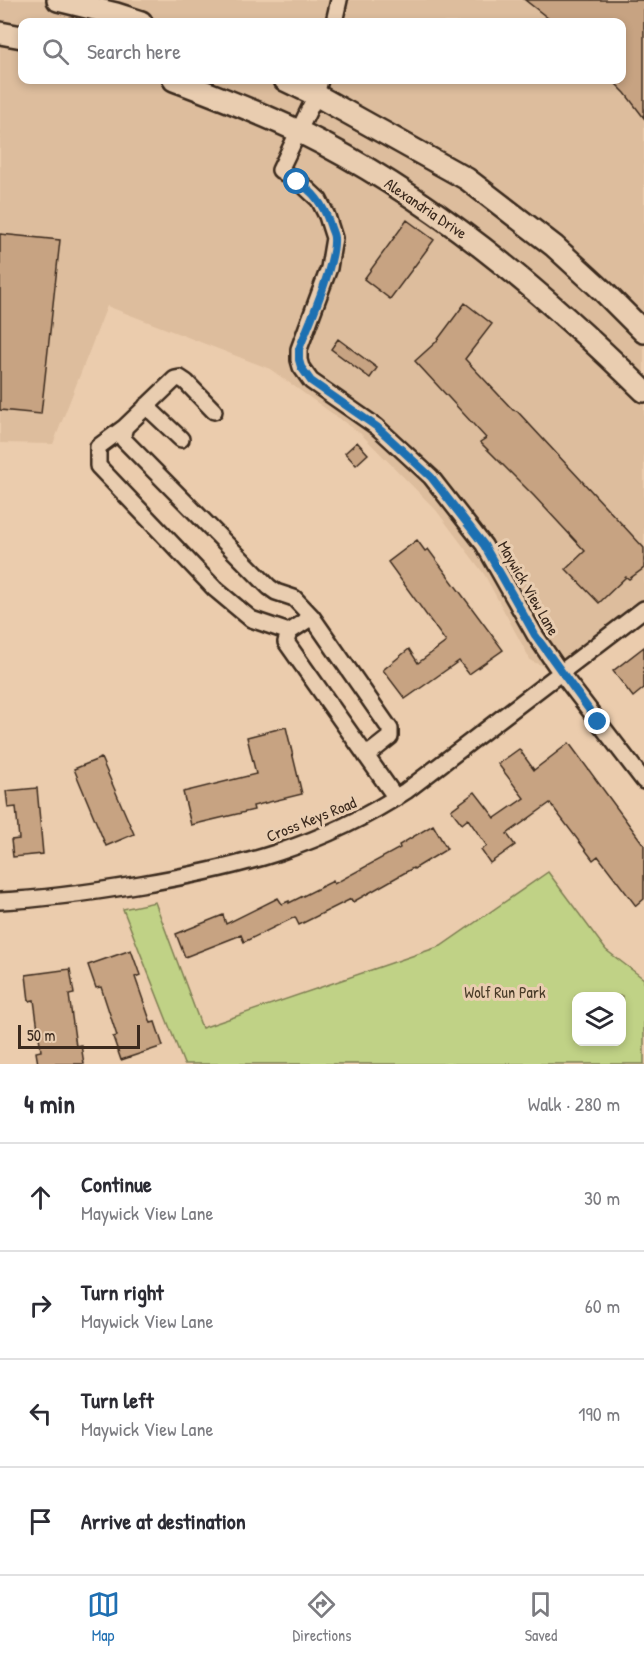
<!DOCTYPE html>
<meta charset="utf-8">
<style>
body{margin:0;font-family:"Patrick Hand",sans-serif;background:#f2f2f3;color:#2b2b33}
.controls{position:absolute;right:18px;bottom:18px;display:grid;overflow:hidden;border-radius:12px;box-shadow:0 3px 9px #0003}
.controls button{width:54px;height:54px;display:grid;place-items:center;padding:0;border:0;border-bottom:2px solid #e1e1e2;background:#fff;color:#2b2b33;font:30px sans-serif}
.scale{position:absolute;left:18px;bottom:15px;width:122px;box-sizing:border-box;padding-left:6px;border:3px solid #3b2a1e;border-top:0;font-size:16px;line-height:21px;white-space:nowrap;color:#3b2a1e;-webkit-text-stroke:4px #e9cdb0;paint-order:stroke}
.stop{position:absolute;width:18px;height:18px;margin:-14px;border:4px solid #1f6fb2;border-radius:50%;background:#fff}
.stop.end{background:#1f6fb2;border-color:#fff;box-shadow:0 2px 6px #0008}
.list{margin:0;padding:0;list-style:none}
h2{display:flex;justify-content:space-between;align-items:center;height:78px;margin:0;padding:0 24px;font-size:26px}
h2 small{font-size:20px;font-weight:400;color:#7c7c81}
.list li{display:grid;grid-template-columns:39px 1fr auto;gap:18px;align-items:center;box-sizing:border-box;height:108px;padding:0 24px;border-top:2px solid #e1e1e2}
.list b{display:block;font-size:22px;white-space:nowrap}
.list p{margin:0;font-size:20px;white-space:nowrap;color:#7c7c81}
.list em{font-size:20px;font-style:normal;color:#7c7c81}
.icon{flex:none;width:33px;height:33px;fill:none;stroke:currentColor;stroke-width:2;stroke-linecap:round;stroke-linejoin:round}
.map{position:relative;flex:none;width:644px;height:1064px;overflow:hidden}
.search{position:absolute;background:#fff;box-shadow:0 3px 9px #0003;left:18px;right:18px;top:18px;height:66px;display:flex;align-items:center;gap:15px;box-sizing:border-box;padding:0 21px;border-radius:12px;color:#7c7c81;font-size:22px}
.sheet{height:510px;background:#fff}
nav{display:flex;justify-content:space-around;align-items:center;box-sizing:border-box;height:84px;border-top:2px solid #e1e1e2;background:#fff;font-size:16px;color:#7c7c81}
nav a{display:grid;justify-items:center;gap:3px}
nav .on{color:#1f6fb2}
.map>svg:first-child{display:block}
.built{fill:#ddbd9d;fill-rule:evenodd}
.green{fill:#c0d286;stroke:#7e7e52;stroke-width:1.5;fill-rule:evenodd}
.building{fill:#c7a382;stroke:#3b2a1e;stroke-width:1.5}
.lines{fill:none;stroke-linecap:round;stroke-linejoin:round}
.street-casing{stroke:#3b2a1e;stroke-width:20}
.secondary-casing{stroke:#3b2a1e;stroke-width:26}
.street{stroke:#e9cdb0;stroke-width:15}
.secondary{stroke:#e9cdb0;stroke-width:21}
.route{stroke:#1f6fb2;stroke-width:8}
.labels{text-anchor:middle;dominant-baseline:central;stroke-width:6;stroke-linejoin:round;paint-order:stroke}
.street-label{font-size:16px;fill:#3b2a1e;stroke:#e9cdb0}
.park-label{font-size:16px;fill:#483b28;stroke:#e9cdb0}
</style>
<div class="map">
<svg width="644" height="1064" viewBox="0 0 644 1064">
<rect width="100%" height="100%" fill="#ebccad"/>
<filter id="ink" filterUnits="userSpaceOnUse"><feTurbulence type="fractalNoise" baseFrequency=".0167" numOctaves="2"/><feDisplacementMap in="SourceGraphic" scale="12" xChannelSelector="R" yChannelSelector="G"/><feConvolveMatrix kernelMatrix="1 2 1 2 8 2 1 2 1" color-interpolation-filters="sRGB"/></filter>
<g filter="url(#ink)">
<path class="built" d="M 0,0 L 644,0 L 644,609 L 561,673 L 531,661 L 484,574 L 436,510 L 361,434 L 270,369 L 107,306 L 53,444 L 0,443 ZM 22,22 L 622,22 L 622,80 L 22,80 Z"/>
<path class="green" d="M 548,872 L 606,950 L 644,979 L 644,1064 L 184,1064 L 123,909 L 155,902 L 202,1028 L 441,946 ZM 622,996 L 622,1042 L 576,1042 L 576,996 Z"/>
<path class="building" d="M 525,0 L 644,0 L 644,118 L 625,93 L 612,80 L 621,80 L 621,22 L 553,22 Z
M 407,220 L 434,240 L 390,299 L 364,279 Z
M 0,234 L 60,240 L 41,414 L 0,410 Z
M 465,303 L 492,324 L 465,359 L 513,410 L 517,411 L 644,548 L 644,568 L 629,579 L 626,577 L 599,603 L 566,569 L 585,551 L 534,496 L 480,442 L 486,438 L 415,361 L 436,342 Z
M 338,339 L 377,368 L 370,378 L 331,349 Z
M 357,442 L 368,454 L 356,465 L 345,453 Z
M 417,540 L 425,551 L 428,549 L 503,650 L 469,674 L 459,661 L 405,699 L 383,670 L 409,649 L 418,663 L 446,642 L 388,562 Z
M 644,647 L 644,688 L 633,697 L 613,671 Z
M 286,727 L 302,794 L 253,806 L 254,810 L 191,825 L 183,792 L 256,774 L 247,737 Z
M 569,743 L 644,845 L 644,899 L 636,906 L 598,856 L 593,860 L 550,803 L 507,834 L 515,845 L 490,863 L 481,850 L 487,846 L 468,819 L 462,824 L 451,810 L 475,792 L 495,818 L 524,798 L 498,764 L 519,749 L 534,770 Z
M 101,758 L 134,834 L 106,846 L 74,769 Z
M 37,788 L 43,854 L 13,857 L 11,840 L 19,839 L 16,807 L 8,808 L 6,791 Z
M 433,825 L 447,849 L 414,869 L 413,868 L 353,902 L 351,899 L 299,925 L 295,917 L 244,942 L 241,935 L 185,957 L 176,934 L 223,915 L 226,924 L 278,898 L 282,904 L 289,901 L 289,903 L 333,881 L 334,884 L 400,848 L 399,845 Z
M 131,950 L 140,975 L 135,977 L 151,1023 L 155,1022 L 163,1046 L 121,1060 L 113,1037 L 117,1036 L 101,987 L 96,988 L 88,965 Z
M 70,969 L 74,994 L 69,995 L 76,1046 L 81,1045 L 84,1064 L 38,1064 L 36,1052 L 41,1051 L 34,1000 L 29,1001 L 26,975 Z"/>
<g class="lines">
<g class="street-casing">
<path id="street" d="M 334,22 L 339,0
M 320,80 L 316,95 L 280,170 L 303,185 L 319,200 L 327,216 L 334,238 L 329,268 L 299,349 L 299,360 L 301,367 L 311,381 L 377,427 L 431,477 L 484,545 L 535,635 L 561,673 L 644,781
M 146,406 L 181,439
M 214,411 L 186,382 L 180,378 L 175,379 L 125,427 L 123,434 L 124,440 L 269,587 L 276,592 L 294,598 L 312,617 L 289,632 L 286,642 L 396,798
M 125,427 L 98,447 L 98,466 L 215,589 L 251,619 L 289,632
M 312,617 L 390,729 L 390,737 L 366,756
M 0,901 C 47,899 94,892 141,884 C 238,868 323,846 406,791 L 644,609"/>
</g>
<g class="secondary-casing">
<path id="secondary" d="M 58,0 L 116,14 L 141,22
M 0,33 L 22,37
M 174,80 C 216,96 259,112 300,132 C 430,196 541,290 644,391
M 285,80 L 316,95 L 467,179 L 554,246 L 603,291 L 644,332"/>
</g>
<use href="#street" class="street"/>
<use href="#secondary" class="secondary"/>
</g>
</g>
<g class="lines" filter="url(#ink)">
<path class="route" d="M 297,182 C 314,191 324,206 330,225 C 331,229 334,234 334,238 C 336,263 309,324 299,349 L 299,360 L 301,367 L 311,381 L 377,427 L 431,477 L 484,545 L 535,635 L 598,722"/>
</g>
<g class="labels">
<g class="street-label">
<text transform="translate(426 208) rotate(34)">Alexandria Drive</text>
<text transform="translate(529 588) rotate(60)">Maywick View Lane</text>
<text transform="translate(311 819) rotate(-22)">Cross Keys Road</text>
</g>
<g class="park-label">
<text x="505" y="992">Wolf Run Park</text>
</g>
</g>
</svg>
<div class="controls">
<button><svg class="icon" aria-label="layers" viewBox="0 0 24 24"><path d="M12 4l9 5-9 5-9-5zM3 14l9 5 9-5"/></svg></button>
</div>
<div class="scale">50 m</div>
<div class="stop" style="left:297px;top:182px"></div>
<div class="stop end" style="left:598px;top:722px"></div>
<div class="search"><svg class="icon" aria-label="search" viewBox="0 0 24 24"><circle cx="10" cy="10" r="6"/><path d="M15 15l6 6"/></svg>Search here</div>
</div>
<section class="sheet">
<h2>4 min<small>Walk · 280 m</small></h2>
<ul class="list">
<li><svg class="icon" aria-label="ahead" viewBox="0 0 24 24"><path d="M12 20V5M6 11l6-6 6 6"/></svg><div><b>Continue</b><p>Maywick View Lane</p></div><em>30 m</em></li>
<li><svg class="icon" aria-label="right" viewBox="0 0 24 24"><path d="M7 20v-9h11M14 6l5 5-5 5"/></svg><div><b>Turn right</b><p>Maywick View Lane</p></div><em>60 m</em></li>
<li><svg class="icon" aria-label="left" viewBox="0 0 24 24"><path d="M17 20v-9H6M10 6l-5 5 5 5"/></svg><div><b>Turn left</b><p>Maywick View Lane</p></div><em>190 m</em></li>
<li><svg class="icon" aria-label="arrive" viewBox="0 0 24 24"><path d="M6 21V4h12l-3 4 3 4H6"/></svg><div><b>Arrive at destination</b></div></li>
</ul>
</section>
<nav>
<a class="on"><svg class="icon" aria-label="map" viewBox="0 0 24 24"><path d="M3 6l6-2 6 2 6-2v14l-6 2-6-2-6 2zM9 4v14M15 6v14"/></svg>Map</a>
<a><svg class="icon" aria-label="directions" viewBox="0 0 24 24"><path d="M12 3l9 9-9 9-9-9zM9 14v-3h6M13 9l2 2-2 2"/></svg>Directions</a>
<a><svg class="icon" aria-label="saved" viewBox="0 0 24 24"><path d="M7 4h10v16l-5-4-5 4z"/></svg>Saved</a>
</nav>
